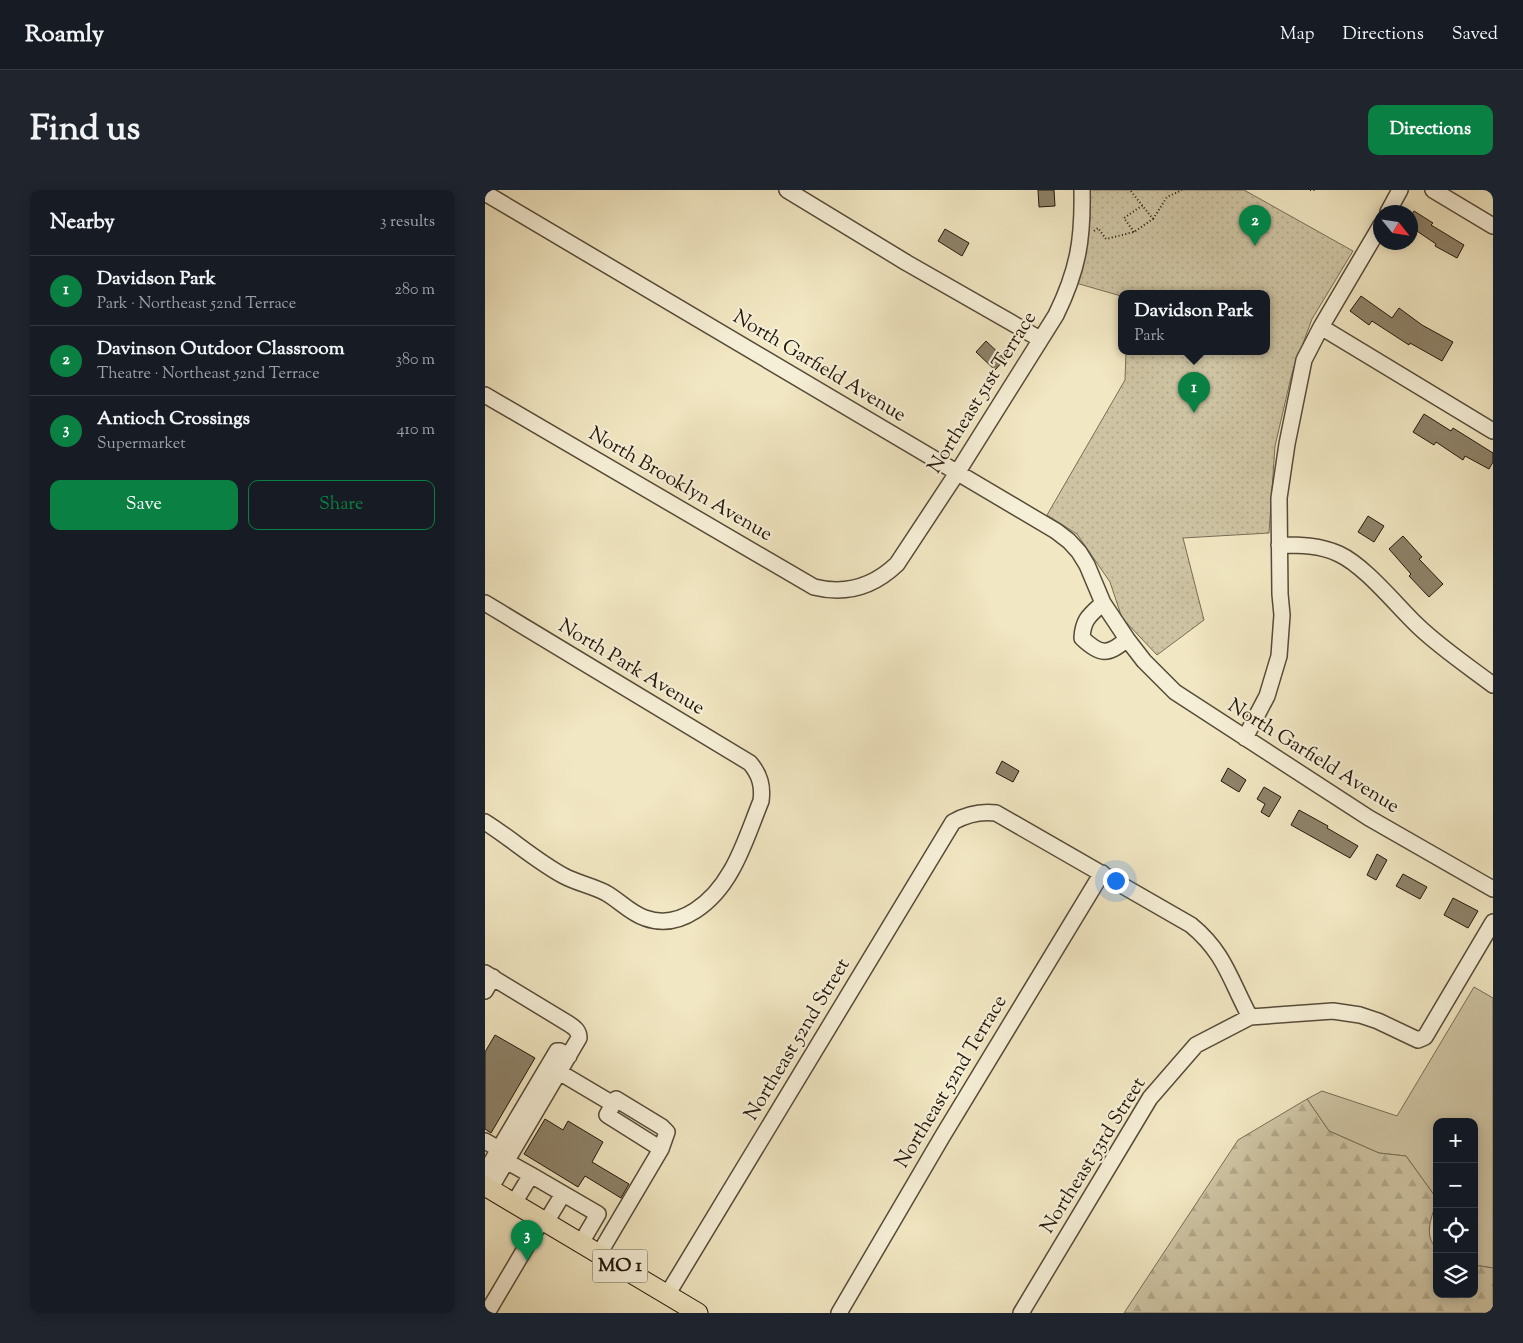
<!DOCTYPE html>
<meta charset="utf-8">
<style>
body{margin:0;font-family:"Sorts Mill Goudy",serif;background:#20242c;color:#f1f3f6}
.controls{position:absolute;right:15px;bottom:15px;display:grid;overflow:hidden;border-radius:10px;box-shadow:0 2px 12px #0003}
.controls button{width:45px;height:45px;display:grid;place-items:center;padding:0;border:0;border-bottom:1px solid #363941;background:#171b24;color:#f1f3f6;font:25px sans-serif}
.compass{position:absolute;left:888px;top:15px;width:45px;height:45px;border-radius:50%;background:#171b24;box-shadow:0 2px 12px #0003;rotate:120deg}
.you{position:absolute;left:630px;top:690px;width:18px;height:18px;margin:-12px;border:4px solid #fff;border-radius:50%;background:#1a73e8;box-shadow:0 0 0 8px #1a73e833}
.badge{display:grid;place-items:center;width:32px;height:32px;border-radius:50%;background:#0b8043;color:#fff;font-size:16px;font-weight:700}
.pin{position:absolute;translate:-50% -41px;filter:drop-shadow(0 1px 2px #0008)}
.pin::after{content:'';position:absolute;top:26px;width:18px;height:15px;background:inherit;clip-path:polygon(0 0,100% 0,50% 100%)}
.popup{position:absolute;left:633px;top:100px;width:152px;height:65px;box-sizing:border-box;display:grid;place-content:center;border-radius:10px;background:#171b24;filter:drop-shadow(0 1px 4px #0005);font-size:16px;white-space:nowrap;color:#9ea1a6}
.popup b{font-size:19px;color:#f1f3f6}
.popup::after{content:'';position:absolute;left:50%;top:100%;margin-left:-10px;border:10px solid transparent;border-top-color:#171b24}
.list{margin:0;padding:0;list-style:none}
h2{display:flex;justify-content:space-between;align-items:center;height:65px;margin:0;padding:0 20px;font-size:21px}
h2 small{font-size:16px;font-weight:400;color:#9ea1a6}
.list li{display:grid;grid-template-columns:32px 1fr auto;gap:15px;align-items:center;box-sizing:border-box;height:70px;padding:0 20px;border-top:1px solid #363941}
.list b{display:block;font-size:19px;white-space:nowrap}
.list p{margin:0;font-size:16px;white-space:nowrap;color:#9ea1a6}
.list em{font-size:16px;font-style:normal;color:#9ea1a6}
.actions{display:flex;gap:10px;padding:15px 20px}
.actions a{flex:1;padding:11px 0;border:1px solid #0b8043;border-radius:10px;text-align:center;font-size:18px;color:#0b8043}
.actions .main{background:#0b8043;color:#fff}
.icon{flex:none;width:28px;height:28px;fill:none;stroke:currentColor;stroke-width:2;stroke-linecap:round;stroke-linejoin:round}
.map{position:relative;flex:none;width:1008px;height:1123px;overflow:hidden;border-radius:10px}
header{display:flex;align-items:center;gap:30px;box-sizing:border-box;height:70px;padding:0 25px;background:#171b24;border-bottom:1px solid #363941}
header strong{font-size:24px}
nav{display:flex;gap:28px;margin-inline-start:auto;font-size:18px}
.intro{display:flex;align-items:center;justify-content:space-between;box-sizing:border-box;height:120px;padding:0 30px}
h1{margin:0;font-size:35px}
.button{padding:12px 22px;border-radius:10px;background:#0b8043;color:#fff;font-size:18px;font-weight:700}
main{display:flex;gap:30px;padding:0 30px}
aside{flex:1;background:#171b24;border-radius:10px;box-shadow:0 2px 12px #0003}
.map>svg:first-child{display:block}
.grass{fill:#cec4a3;stroke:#786e56}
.forest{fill:url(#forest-firs);stroke:#786e56}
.park{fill:url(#park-dots);stroke:#786e56}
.building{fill:#8e836a;stroke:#22170a}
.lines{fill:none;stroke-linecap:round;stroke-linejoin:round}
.minor-casing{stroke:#564b38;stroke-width:18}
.major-casing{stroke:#22170a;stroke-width:21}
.path{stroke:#22170a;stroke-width:2;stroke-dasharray:1 2.5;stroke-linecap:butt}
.minor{stroke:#f6efd7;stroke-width:15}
.major{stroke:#f1e7c2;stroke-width:19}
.labels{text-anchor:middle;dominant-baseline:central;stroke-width:4.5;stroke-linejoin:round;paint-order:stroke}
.shield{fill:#f6efd7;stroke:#625848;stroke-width:1}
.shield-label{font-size:19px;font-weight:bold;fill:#22170a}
.street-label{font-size:20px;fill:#22170a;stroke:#f6efd7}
</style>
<header>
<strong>Roamly</strong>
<nav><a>Map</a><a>Directions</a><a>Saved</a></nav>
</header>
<div class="intro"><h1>Find us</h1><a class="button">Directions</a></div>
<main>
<aside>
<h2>Nearby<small>3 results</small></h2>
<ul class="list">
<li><span class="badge">1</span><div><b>Davidson Park</b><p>Park · Northeast 52nd Terrace</p></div><em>280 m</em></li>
<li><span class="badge">2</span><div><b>Davinson Outdoor Classroom</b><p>Theatre · Northeast 52nd Terrace</p></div><em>380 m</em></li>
<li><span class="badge">3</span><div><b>Antioch Crossings</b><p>Supermarket</p></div><em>410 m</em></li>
</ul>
<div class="actions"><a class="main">Save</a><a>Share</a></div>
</aside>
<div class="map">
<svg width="1008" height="1123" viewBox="0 0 1008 1123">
<defs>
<pattern id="forest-firs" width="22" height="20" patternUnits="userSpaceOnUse" patternTransform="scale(1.25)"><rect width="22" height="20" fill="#cec4a3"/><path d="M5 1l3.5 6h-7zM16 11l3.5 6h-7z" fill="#b1a88b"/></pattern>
<pattern id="park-dots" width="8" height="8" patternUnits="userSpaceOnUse" patternTransform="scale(1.25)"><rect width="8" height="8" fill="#cec4a3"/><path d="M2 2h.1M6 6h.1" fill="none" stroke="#b1a88b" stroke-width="1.8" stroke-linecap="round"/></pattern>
</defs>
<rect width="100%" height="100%" fill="#f1e7c2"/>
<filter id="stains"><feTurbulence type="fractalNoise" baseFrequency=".004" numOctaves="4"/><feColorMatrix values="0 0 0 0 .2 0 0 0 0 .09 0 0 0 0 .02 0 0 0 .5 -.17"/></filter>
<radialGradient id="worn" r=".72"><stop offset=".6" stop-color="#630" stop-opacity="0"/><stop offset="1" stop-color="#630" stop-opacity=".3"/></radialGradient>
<path class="grass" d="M 989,797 L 1008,808 L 1008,1078 L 989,1075 L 989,932 L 952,932 L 952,1009 L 921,966 L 894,963 L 844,941 L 822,909 L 837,901 L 912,926 Z"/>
<path class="forest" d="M 822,909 L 844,941 L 894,963 L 921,966 L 952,1009 C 948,1026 937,1044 952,1059 L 952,1104 L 989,1104 L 989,1075 L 1008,1078 L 1008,1123 L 639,1123 L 753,950 Z"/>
<path class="park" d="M 605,0 L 759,0 L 868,61 L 827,129 L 807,183 L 790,256 L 784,343 L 698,348 L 719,430 L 672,465 L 637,428 L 625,392 L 592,344 L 562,325 L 640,190 L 641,162 L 782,162 L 782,104 L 636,104 L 636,106 L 591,93 L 605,29 Z"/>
<path class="building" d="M 553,0 L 569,0 L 570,16 L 554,17 Z
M 929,21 L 948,33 L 946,35 L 979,55 L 972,68 L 950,56 L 951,54 L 926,37 L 926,26 Z
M 460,39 L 484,53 L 477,66 L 453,51 Z
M 876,106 L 907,128 L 914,118 L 937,135 L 968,152 L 957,171 L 925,153 L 924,155 L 887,131 L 884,135 L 865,121 Z
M 501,151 L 520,169 L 510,180 L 491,162 Z
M 939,224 L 966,241 L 968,238 L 1008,263 L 1008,272 L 1004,279 L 980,266 L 978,270 L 951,252 L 949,255 L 928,242 Z
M 883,326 L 899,336 L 889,352 L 873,342 Z
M 918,346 L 937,367 L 934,369 L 958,394 L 944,407 L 924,386 L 926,384 L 904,359 Z
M 517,571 L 534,581 L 528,592 L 511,583 Z
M 743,578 L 761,590 L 754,602 L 736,591 Z
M 779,597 L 796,607 L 784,627 L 776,622 L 780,614 L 772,609 Z
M 814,620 L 843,636 L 842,638 L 873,656 L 865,668 L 806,635 Z
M 892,664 L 902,670 L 891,690 L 882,685 Z
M 918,684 L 942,697 L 935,709 L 911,696 Z
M 968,708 L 993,721 L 983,738 L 959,725 Z
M 10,845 L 50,868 L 6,943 L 0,939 L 0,862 Z
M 60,929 L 78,940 L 83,931 L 118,952 L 107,972 L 144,994 L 136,1008 L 100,986 L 93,997 L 39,964 Z"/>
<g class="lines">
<g class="minor-casing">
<path id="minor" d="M 302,0 L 422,73 L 555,149
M 948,0 L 1008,36
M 0,3 L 571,341 L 584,351 L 594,362 L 602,375 L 618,413 L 642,449 L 659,471 L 690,502 L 884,628 L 1008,699
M 903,22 L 915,0
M 836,137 L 1008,241
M 0,205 L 329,397 C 361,405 389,396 412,374 L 472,283 L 571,125 C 593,80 598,50 597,0
M 794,355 C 815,355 835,355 854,364 C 880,376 911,415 933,436 C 956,458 983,476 1008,495
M 0,413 L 265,573 C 275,585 278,596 276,611 C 267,633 258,661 246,681 C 229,711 196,741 160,728 C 145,723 135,711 121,703 C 108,696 92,693 79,686 C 51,671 27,649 0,632
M 618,413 C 605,425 598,429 597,448 C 615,465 623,466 642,449
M 760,548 L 782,506 L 794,466 L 797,425 L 795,404 L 794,308 L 802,254 L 819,170 L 836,137 L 896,35
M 0,783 L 84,834 C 90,838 94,841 94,848 L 5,999
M 0,801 L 8,787
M 74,882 L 128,914
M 0,951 L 14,959 L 0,983
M 14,959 L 72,861 L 75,861 L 84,866
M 21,971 L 46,985
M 29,1013 L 46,985 L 113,1024 L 96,1053
M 61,1032 L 78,1004
M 114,1064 L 176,959 L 182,942 L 177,937 L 131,909 L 122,925 L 176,959
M 182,1105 L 468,632 C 482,624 495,621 511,623 L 706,735 C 740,763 745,790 765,827
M 2,1123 L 57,1030
M 354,1123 L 457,947 L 617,683
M 536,1123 L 665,908 L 711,855 L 765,827 L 848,821 L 875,825 L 893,831 L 933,850 L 940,847 L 1008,732"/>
</g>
<g class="major-casing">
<path id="major" d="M 0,996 L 213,1123"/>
</g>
<path class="path" d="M 825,0 L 831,0
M 668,29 L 682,7 L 697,0
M 609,41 L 613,38 L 621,49 L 649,42 L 668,29 L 645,0
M 649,42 L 639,28 L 658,15"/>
<use href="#minor" class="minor"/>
<use href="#major" class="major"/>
</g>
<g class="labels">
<rect class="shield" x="107.5" y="1059.5" width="55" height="33" rx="4"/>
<g class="shield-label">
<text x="135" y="1076">MO 1</text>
</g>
<g class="street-label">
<text transform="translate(334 177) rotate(31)">North Garfield Avenue</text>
<text transform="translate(498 203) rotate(-58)">Northeast 51st Terrace</text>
<text transform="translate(195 295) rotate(30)">North Brooklyn Avenue</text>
<text transform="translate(146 478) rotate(31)">North Park Avenue</text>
<text transform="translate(828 567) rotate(32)">North Garfield Avenue</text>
<text transform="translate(313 850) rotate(-59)">Northeast 52nd Street</text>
<text transform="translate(467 892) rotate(-59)">Northeast 52nd Terrace</text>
<text transform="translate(609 966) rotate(-58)">Northeast 53rd Street</text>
</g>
</g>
<rect width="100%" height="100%" filter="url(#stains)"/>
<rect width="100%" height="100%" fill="url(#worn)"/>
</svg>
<div class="controls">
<button>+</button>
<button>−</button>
<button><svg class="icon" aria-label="locate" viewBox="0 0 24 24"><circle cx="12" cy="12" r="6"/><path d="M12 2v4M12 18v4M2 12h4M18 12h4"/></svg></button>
<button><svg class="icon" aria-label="layers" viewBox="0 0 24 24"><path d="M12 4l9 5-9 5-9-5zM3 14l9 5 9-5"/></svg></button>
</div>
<svg class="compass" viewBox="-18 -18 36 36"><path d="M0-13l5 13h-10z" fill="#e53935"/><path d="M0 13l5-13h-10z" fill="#9ea1a6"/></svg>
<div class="you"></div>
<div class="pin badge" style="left:709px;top:223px">1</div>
<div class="popup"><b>Davidson Park</b>Park</div>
<div class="pin badge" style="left:770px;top:56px">2</div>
<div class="pin badge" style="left:42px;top:1071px">3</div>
</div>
</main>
